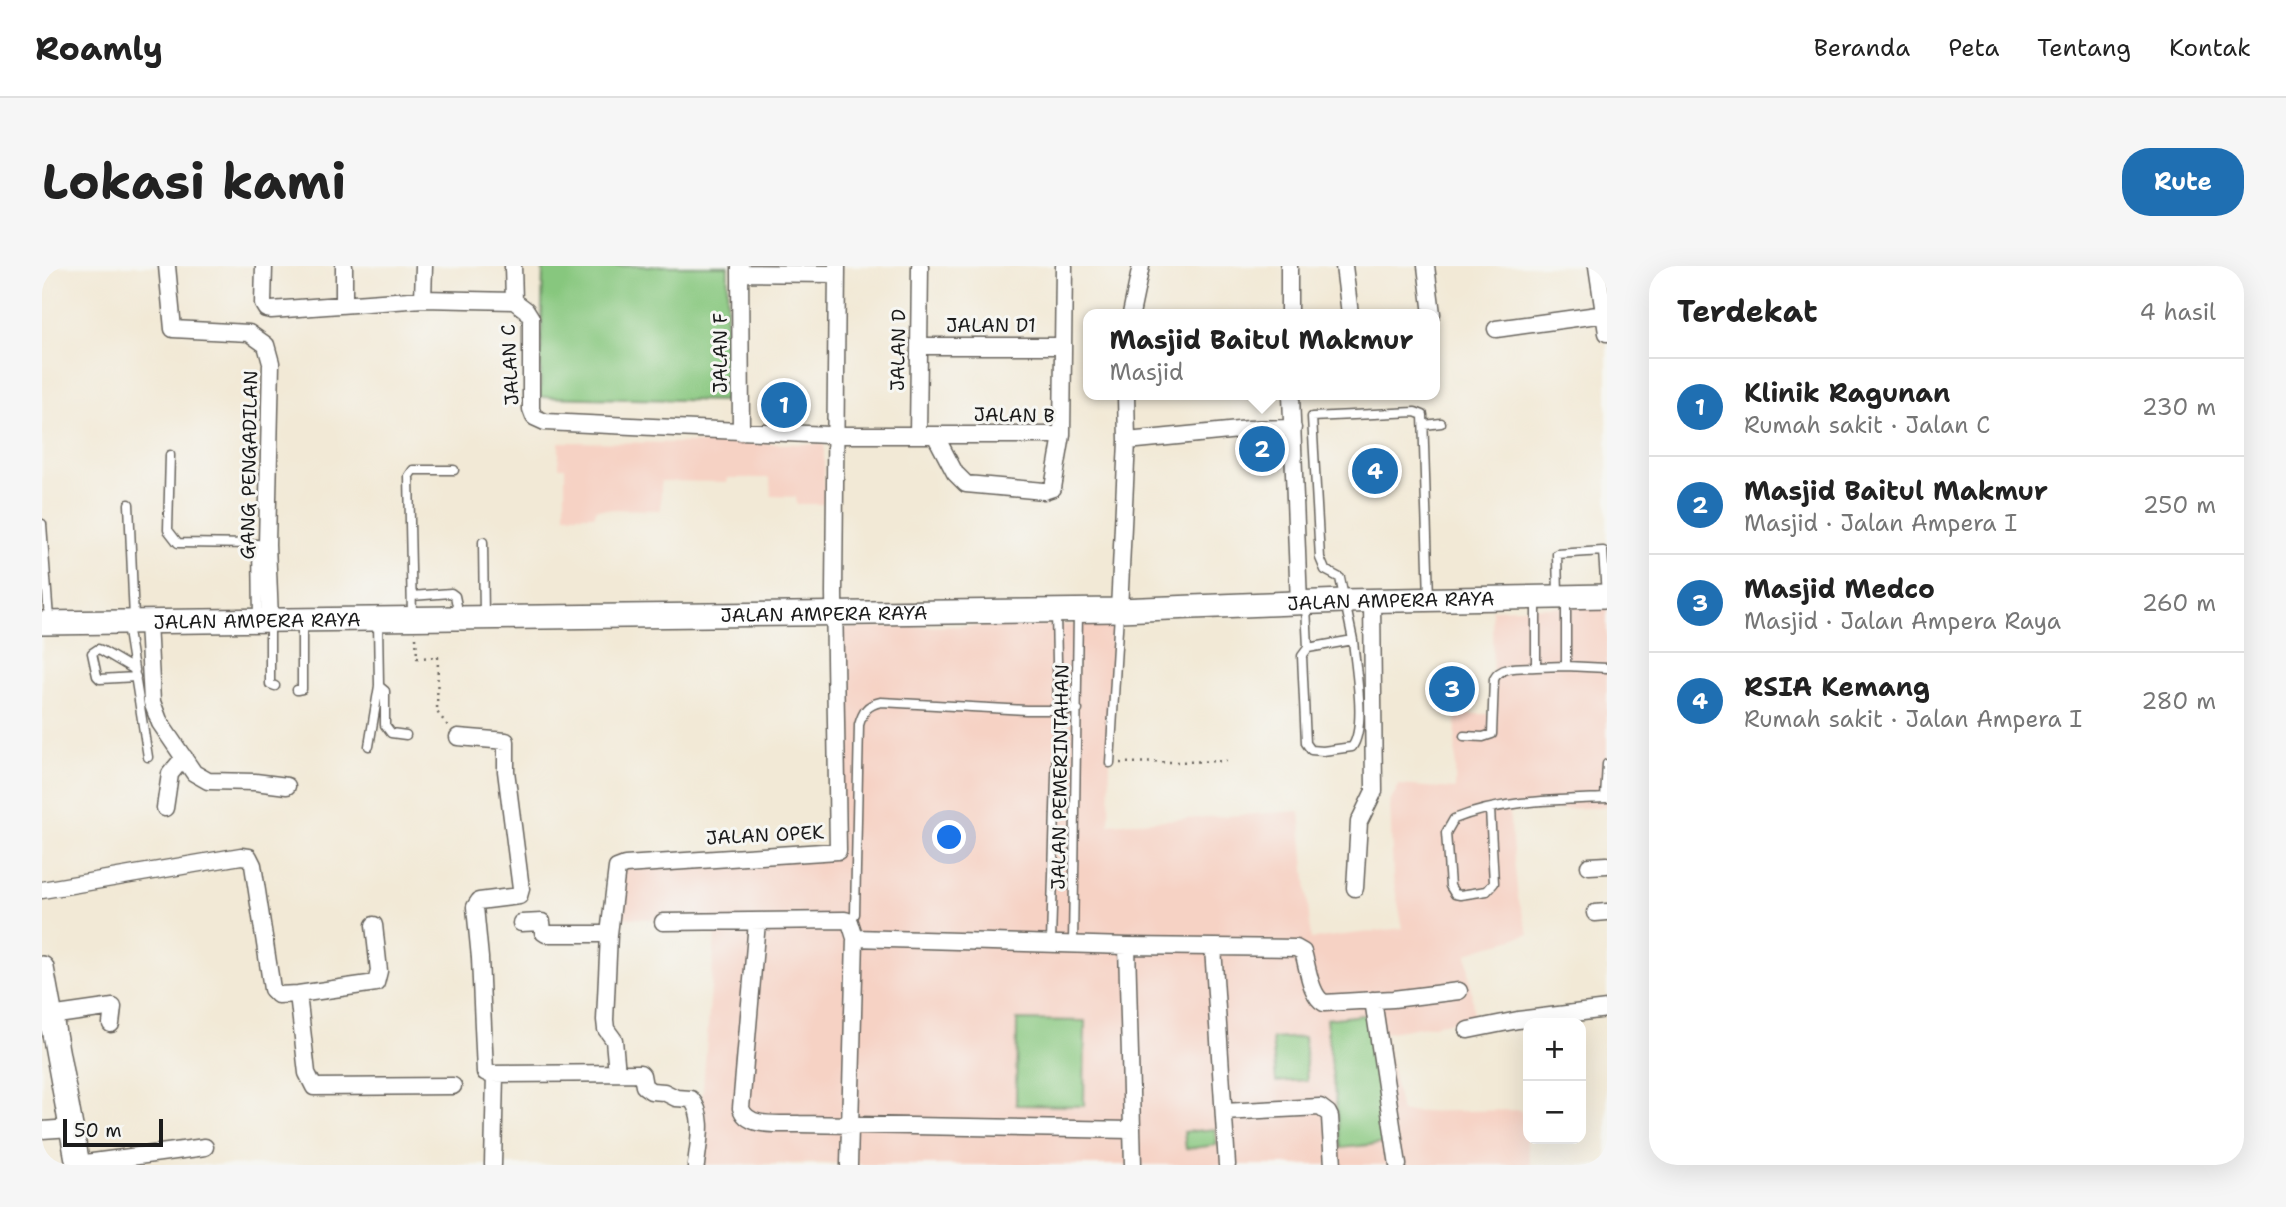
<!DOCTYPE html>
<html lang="id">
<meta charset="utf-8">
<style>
body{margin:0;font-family:"Shantell Sans",sans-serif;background:#f6f6f6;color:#222}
.controls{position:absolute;right:21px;bottom:21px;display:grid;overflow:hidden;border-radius:14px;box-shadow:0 7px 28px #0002}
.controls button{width:63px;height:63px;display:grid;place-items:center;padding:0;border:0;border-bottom:2px solid #e0e0e0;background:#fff;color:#222;font:35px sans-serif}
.scale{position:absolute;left:21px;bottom:18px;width:100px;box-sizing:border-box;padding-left:7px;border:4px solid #1c1c1c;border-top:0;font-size:19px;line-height:24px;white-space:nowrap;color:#1c1c1c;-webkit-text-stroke:5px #f6f6f2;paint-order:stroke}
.you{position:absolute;left:908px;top:572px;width:24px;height:24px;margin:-18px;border:5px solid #fff;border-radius:50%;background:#1a73e8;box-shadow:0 0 0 10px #1a73e833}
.badge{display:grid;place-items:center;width:46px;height:46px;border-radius:50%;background:#1f6fb2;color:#fff;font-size:23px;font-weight:700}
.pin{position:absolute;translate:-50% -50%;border:4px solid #fff;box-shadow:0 2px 7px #0006}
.popup{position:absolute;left:1041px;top:43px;width:357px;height:91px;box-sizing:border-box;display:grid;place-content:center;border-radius:14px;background:#fff;filter:drop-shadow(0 2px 5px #0005);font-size:23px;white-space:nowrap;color:#767676}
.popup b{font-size:26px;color:#222}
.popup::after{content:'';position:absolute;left:50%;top:100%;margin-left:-14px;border:14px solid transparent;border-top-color:#fff}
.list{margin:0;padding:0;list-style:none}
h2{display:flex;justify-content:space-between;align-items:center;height:91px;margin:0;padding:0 28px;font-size:30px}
h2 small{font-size:23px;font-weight:400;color:#767676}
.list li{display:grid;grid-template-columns:46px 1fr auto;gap:21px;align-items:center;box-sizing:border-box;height:98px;padding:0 28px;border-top:2px solid #e0e0e0}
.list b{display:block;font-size:26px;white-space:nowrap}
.list p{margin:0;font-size:23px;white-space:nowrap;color:#767676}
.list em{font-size:23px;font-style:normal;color:#767676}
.map{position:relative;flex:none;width:1565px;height:899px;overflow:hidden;border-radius:28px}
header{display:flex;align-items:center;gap:42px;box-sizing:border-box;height:98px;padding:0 35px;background:#fff;border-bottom:2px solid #e0e0e0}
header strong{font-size:33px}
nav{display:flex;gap:38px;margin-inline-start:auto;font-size:24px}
.intro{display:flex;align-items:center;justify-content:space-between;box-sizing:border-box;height:168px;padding:0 42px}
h1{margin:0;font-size:49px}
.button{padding:18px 32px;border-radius:28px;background:#1f6fb2;color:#fff;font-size:24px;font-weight:700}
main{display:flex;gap:42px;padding:0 42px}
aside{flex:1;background:#fff;border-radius:28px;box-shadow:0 7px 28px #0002}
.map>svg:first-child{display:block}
.built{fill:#f6d2c4}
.green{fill:#87c77e;stroke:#52724d;stroke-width:2}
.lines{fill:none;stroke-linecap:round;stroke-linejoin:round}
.lane-casing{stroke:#67645d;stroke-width:11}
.street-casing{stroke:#67645d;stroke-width:19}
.secondary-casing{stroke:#67645d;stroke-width:26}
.path{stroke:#67645d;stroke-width:2.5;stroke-dasharray:2 5;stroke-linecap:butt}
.lane{stroke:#fff;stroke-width:8}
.street{stroke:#fff;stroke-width:16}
.secondary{stroke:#fff;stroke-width:23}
.labels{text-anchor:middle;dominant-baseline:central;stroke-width:6;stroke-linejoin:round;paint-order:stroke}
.street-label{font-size:19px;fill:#1c1c1c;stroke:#f6f6f2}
</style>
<header>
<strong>Roamly</strong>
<nav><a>Beranda</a><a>Peta</a><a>Tentang</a><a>Kontak</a></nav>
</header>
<div class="intro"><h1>Lokasi kami</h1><a class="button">Rute</a></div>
<main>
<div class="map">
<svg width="1565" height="899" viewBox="0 0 1565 899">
<rect width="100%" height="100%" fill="#f6f6f2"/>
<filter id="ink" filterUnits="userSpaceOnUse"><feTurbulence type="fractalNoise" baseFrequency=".0143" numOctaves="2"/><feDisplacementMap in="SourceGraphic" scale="14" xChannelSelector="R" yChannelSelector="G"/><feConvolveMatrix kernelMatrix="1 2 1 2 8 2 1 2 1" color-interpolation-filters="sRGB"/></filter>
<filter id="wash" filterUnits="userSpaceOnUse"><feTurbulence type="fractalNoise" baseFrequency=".00686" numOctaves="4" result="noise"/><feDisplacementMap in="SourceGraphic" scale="28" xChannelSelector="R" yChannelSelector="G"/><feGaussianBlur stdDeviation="1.57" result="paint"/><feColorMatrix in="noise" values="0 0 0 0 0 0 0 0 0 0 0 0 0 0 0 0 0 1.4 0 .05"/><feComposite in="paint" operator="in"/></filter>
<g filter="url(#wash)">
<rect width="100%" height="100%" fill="#f2e9d6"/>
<path class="built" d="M 517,176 L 782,178 L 782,238 L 754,238 L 754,231 L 729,230 L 728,212 L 686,212 L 685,216 L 619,215 L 619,244 L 554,243 L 553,249 L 523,249 L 523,201 L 517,201 Z
M 1565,339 L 1565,541 L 1467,546 L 1476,632 L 1487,668 L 1425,687 L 1432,752 L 1342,767 L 1359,846 L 1479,844 L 1489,899 L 820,899 L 816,897 L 655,899 L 674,657 L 575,651 L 575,588 L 798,586 L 798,362 L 1070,358 L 1067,558 L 1258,545 L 1269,673 L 1361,662 L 1351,612 L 1348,536 L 1357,519 L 1413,523 L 1414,448 L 1451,448 L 1450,343 Z"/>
<path class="green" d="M 501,0 L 686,0 L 683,135 L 498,131 Z
M 1330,748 L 1345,877 L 1299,882 L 1284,753 Z
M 975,754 L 1043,755 L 1042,840 L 974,839 Z
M 1262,771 L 1265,814 L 1234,816 L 1230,773 Z
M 1173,863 L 1175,879 L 1144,883 L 1142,866 Z"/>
</g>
<g filter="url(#ink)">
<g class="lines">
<g class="lane-casing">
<path id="lane" d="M 1383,159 L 1399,157
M 128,189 L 126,264 L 136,277 L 215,278 L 216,353
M 87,238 L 92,353
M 0,258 L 7,353
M 441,276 L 442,350
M 1516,328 L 1515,288 L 1561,285 L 1564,329
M 370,330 L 409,327 L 413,330 L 417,349
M 1494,335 L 1494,401 L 1524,400 L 1524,333
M 1264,340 L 1266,382
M 370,349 L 367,210 L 371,204 L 412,204
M 228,356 L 228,418 L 233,420
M 85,359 L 106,491
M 1311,374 C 1313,400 1325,461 1310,481 L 1281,485 L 1269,484 L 1264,477 L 1260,390 L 1266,382 L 1311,374 L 1298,312 L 1283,304 L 1278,292 L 1270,151 L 1373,146 L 1381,149 L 1387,332
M 1524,400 L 1565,402
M 93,404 L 59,384 L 56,383 L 50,387 L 55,410 L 58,413 L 94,411
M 337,420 L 343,425 L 343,459 L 349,467 L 364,469
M 255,424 L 260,423 L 260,357
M 1422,470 L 1441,471 L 1450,468 L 1452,413 C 1459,399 1480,402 1494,401
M 327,480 L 337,420 L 336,356
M 1068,497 L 1077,347
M 1563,532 L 1565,498
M 1448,543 L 1452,617 L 1445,625 L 1418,629 L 1413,628 L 1408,620 L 1404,567 L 1412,553 C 1459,534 1515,534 1565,532
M 808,656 L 813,648 L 817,459 C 821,445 825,439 839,436 L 984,444 L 1036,444
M 1009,676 L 1016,444 L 1014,347
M 1031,677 L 1036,347"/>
</g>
<g class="street-casing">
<path id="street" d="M 125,0 L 131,63 L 207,67 L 224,79 L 229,97 L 225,278 L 228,354
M 222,0 L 221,38 L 224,43 L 229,44 L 381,33 L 472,35 L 484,44 L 489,52 L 489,143 L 492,151 L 503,156 L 786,169 L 1020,169
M 471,0 L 472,35
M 698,0 L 699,166
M 1247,0 L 1247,48
M 1302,0 L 1308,48
M 1384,0 L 1390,48
M 1555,0 L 1565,67
M 698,7 L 795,8
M 381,33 L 382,0
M 302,39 L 302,0
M 1089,48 L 1099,0
M 1454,63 L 1563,48
M 877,80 L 1021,80
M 1249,129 L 1257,338
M 876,169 L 878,0
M 893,169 L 913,207 L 924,218 L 1002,225 L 1011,222 L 1020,169 L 1022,0
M 1085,175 L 1207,163 L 1251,162
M 1077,344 L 1085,175 L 1084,129
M 106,356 L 110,436 L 118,457 L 152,507 L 166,515 L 213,516 L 245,520
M 416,471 L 464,475 L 464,505 L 479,623 L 477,630 L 437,635 L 433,641 L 438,692 L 443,806 L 447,808 L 598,807 L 600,809 L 602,820 L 609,825 L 622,826 L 634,832 L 649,833 C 664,850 656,878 654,899
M 123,542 L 128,508 L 142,491
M 1547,600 L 1565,599
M 1313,622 L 1317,556 L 1332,525 L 1330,335
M 0,624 L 199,590 L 207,591 L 211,599 L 230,723 L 236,729 L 256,728 L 334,717 L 337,705 L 332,659
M 1553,647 L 1565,646
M 621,656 L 803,654 L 808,656 L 813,672 L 807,899
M 715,656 L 699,842 C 705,863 739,857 757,858 L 1089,864
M 479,657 L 500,656 L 501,666 L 504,668 L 567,668
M 813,672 L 1085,680 L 1254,682 L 1261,686 C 1266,701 1268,729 1282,737 L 1351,733 L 1417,725
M 1085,680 L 1091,899
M 1171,681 L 1185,899
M 256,728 L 265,807 L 272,821 L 411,820
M 1331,734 L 1356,899
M 8,750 L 71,741 L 69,758
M 1426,764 L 1476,754 L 1565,743
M 575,807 L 572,774 L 564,763 L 563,754 L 567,668 L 575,602 L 583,599 L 796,585 L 792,327 L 795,0
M 1182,846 L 1278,841 L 1286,847 L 1288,851 L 1291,899
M 0,864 L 29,862
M 36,898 L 163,881
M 451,899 L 453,808"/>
</g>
<g class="secondary-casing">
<g id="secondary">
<path id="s1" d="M 0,357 L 1077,344 L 1302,335 L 1565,330"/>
<path d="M 0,702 L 36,899"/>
</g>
</g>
<path class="path" d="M 374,371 L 375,392 L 396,391 L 395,446 L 407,461
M 1078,497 L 1185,495"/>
<use href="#lane" class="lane"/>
<use href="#street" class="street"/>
<use href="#secondary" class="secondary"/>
</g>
</g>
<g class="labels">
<g class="street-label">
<text x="949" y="59">JALAN D1</text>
<text transform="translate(856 84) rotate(-89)">JALAN D</text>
<text transform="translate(678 87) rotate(-90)">JALAN F</text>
<text transform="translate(468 99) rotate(-93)">JALAN C</text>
<text transform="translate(972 149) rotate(1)">JALAN B</text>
<text transform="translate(207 199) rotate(-89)">GANG PENGADILAN</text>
<text stroke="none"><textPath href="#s1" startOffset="1349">JALAN AMPERA RAYA</textPath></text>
<text stroke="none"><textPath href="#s1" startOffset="782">JALAN AMPERA RAYA</textPath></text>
<text stroke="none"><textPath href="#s1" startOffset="215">JALAN AMPERA RAYA</textPath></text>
<text transform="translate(1018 511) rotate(-89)">JALAN PEMERINTAHAN</text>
<text transform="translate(723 569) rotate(-3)">JALAN OPEK</text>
</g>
</g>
</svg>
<div class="controls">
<button>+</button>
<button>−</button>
</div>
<div class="scale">50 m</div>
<div class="you"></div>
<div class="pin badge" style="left:742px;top:139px">1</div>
<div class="pin badge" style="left:1220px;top:183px">2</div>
<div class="popup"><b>Masjid Baitul Makmur</b>Masjid</div>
<div class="pin badge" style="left:1410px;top:423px">3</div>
<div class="pin badge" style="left:1333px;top:205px">4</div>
</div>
<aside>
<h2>Terdekat<small>4 hasil</small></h2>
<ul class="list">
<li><span class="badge">1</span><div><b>Klinik Ragunan</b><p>Rumah sakit · Jalan C</p></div><em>230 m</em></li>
<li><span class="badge">2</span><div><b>Masjid Baitul Makmur</b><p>Masjid · Jalan Ampera I</p></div><em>250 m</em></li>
<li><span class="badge">3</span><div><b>Masjid Medco</b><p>Masjid · Jalan Ampera Raya</p></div><em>260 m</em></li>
<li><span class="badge">4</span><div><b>RSIA Kemang</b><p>Rumah sakit · Jalan Ampera I</p></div><em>280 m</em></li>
</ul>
</aside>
</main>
